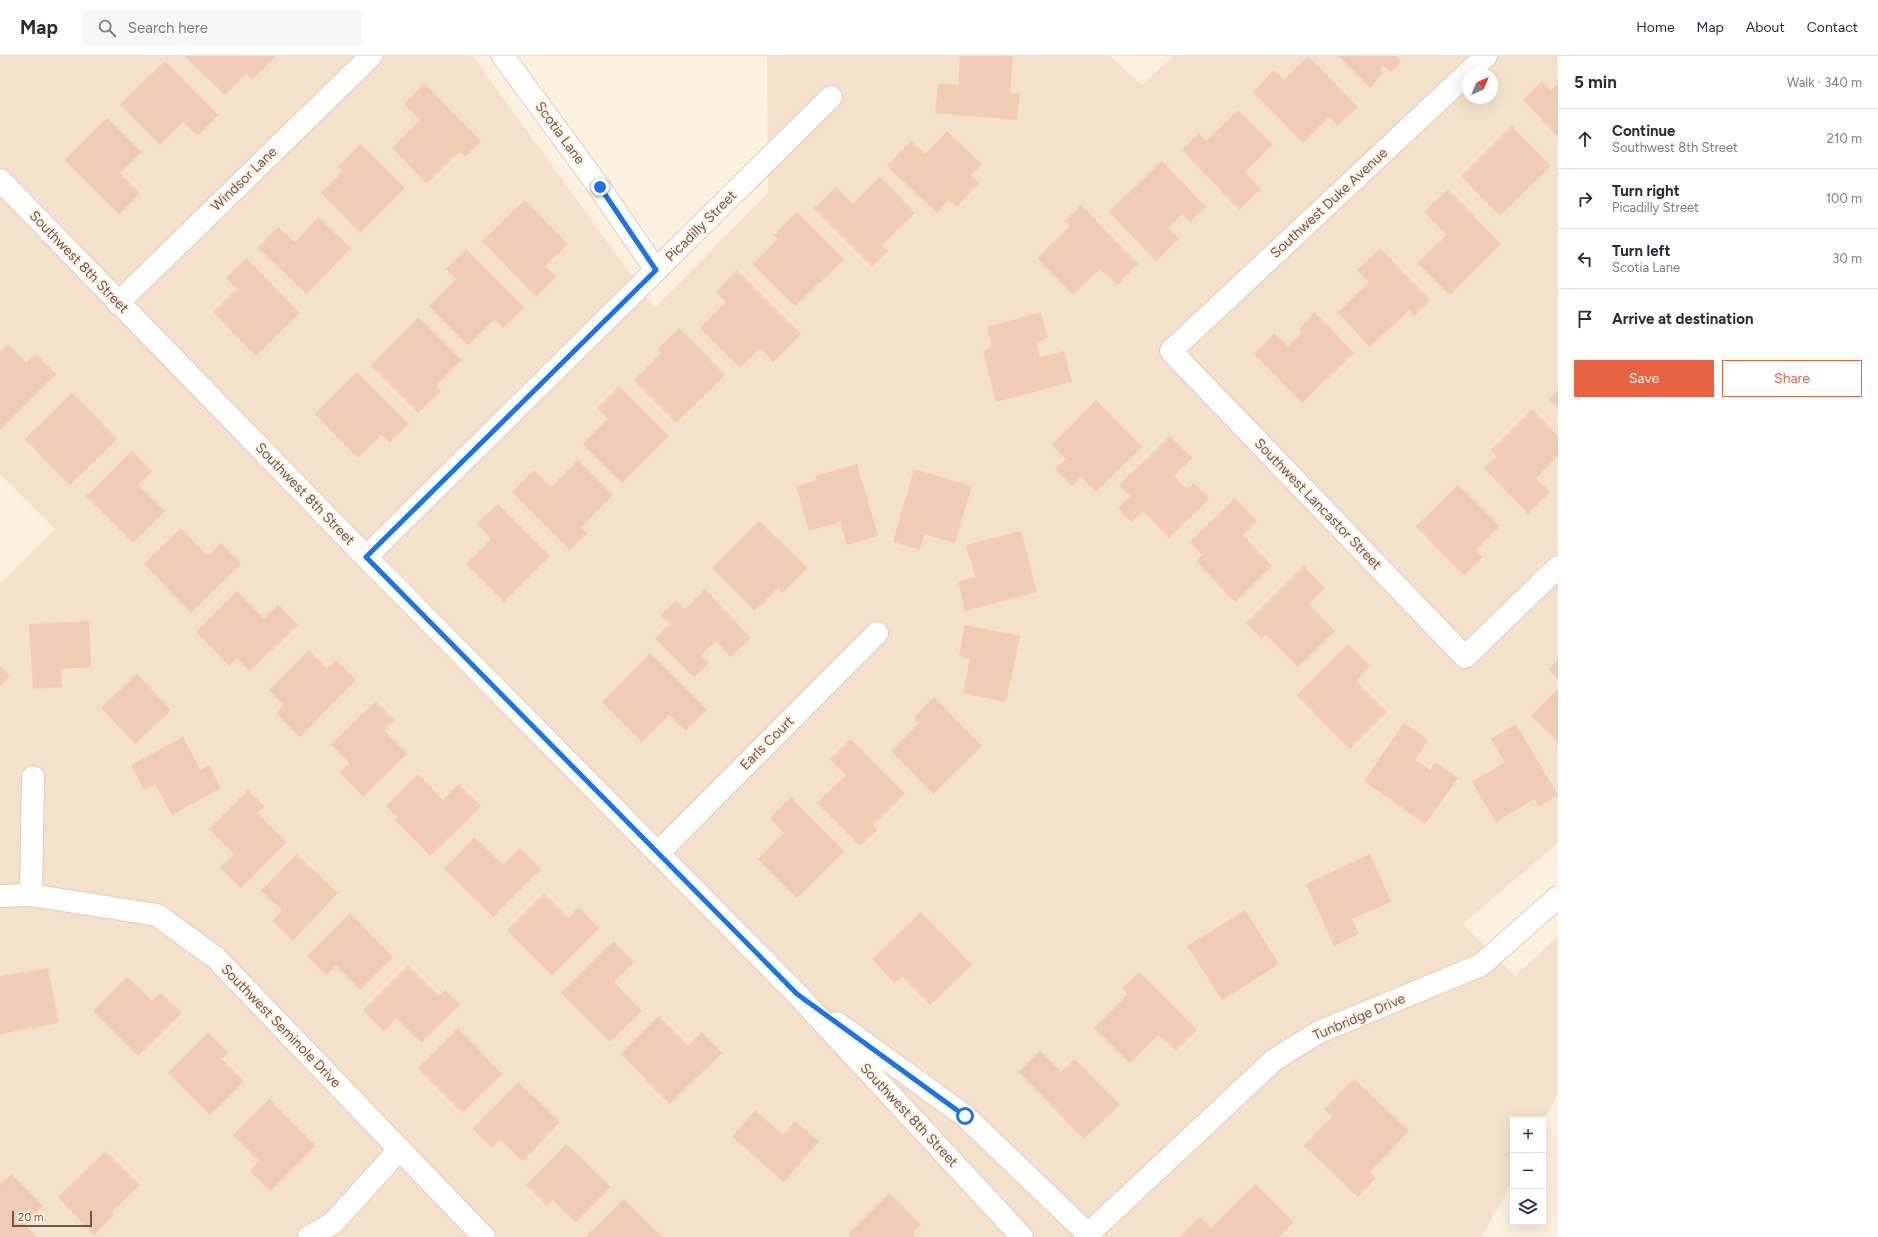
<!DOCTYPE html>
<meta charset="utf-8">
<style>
body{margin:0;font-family:Figtree,sans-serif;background:#f7f7f7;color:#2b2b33}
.controls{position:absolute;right:12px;bottom:12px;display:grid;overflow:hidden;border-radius:0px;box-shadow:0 4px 16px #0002}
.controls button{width:36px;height:36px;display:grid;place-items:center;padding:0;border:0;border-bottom:1px solid #e1e1e2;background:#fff;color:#2b2b33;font:20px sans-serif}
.compass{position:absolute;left:1462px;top:12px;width:36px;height:36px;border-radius:50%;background:#fff;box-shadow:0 4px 16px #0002;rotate:44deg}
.scale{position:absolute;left:12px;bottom:10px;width:80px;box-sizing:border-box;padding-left:4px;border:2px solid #715546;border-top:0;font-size:11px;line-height:14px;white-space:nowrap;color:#715546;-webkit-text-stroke:3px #fff4e4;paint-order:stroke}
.stop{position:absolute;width:12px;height:12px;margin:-9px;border:3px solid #1a73e8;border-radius:50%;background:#fff}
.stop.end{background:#1a73e8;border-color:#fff;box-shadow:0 1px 4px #0008}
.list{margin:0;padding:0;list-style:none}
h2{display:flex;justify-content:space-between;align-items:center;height:52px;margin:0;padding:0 16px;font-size:17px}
h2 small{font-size:13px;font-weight:400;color:#7c7c81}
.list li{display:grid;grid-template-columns:26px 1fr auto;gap:12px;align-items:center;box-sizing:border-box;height:60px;padding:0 16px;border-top:1px solid #e1e1e2}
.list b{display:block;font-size:15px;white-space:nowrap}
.list p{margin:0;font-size:13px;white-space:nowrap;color:#7c7c81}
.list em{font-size:13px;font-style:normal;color:#7c7c81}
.actions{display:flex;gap:8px;padding:12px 16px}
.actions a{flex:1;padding:9px 0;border:1px solid #e86341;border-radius:0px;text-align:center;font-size:14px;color:#e86341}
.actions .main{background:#e86341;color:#fff}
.icon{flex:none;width:22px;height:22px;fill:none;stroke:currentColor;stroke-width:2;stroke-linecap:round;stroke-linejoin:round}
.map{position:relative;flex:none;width:1558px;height:1181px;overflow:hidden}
header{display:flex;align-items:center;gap:24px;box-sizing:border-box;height:56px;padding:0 20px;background:#fff;border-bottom:1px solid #e1e1e2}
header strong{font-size:19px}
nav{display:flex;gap:22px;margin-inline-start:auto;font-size:14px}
.search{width:280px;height:36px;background:#f7f7f7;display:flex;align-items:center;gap:10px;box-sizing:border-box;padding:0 14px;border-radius:0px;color:#7c7c81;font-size:15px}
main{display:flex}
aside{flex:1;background:#fff}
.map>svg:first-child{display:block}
.residential{fill:#f4e1cc;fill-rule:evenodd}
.building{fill:#f1ccb5}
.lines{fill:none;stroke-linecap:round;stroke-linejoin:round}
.minor-casing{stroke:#e0cbba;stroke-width:24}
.tertiary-casing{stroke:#e0cbba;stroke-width:24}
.minor{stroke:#fff;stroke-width:22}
.tertiary{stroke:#fff;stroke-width:22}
.route{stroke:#1a73e8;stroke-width:5}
.labels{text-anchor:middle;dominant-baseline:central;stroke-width:4;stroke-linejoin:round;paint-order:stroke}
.street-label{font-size:14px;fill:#715546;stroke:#fff4e4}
</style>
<header>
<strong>Map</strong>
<div class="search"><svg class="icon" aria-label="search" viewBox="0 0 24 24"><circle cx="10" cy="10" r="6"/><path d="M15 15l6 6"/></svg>Search here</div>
<nav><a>Home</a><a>Map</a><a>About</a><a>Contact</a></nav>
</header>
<main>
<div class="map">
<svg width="1558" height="1181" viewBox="0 0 1558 1181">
<rect width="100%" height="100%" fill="#fcf0de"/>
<path class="residential" d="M 0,0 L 473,0 L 655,252 L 768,137 L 767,0 L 1110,0 L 1142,29 L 1173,0 L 1558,0 L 1558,787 L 1463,868 L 1515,920 L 1558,880 L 1558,1038 L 1543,1066 L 1543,1064 L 1513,1064 L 1513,1123 L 1482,1181 L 0,1181 L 0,528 L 55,473 L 0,418 ZM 1468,18 L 1492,18 L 1492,42 L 1468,42 Z"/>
<path class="building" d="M 185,0 L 276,0 L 252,24 L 246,18 L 225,39 Z
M 960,0 L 1013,0 L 1010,37 L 1020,38 L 1017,64 L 935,57 L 938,28 L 958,29 Z
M 1308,0 L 1358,51 L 1338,70 L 1329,61 L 1303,87 L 1253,36 L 1274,14 L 1284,24 Z
M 1339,0 L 1396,0 L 1401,5 L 1391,16 L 1383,10 L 1380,13 L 1383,17 L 1370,32 Z
M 165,5 L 218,59 L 197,80 L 183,66 L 160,89 L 120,49 Z
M 1542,25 L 1551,34 L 1558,27 L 1558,81 L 1523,44 Z
M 424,27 L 481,85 L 465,101 L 460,95 L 427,128 L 392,92 L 420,64 L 404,48 Z
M 1238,54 L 1273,89 L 1245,116 L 1261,133 L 1239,154 L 1182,94 L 1199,77 L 1206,85 Z
M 107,62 L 141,96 L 120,117 L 140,137 L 119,158 L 65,104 Z
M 1512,70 L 1551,110 L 1500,160 L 1461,120 Z
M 947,75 L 982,108 L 971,119 L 979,127 L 957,151 L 948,144 L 937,157 L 887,110 L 911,85 L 925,98 Z
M 361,88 L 405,132 L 360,177 L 321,137 L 343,115 L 338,111 Z
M 1162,105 L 1206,151 L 1190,166 L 1182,158 L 1168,172 L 1179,183 L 1156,205 L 1109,156 Z
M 880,121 L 915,157 L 882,189 L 888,195 L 872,211 L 814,152 L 836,131 L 853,148 Z
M 1448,133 L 1501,188 L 1450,239 L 1418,207 L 1447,179 L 1424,156 Z
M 525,144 L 568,188 L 545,210 L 556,221 L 536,241 L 482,185 Z
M 1081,149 L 1138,208 L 1117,229 L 1100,213 L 1073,239 L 1037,202 L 1070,170 L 1065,165 Z
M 797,156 L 844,203 L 795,250 L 753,208 L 778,183 L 774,179 Z
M 318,161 L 351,192 L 307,238 L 258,192 L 278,171 L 295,186 Z
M 1380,192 L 1430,244 L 1415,260 L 1409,254 L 1370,291 L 1338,257 L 1369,226 L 1357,214 Z
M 466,193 L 524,251 L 503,272 L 494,263 L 468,289 L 429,250 L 456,223 L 446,213 Z
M 246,202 L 300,257 L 256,300 L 213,256 L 237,233 L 226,222 Z
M 737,214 L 801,278 L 773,306 L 760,292 L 740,312 L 700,272 L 726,246 L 716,236 Z
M 1041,256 L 1048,282 L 1036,286 L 1040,301 L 1064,295 L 1072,326 L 996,346 L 983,294 L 992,291 L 987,271 Z
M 1315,256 L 1354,297 L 1302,347 L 1254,298 L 1275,277 L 1288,290 L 1302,276 L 1299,273 Z
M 419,261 L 461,304 L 436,330 L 441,335 L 418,357 L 371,309 Z
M 679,272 L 725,319 L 676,367 L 634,324 L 661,297 L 658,292 Z
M 8,288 L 27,307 L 36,298 L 56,318 L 0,374 L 0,295 Z
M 357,316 L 409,368 L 389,387 L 381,379 L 358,402 L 315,358 Z
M 619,330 L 669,380 L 622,427 L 583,388 L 608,363 L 597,352 Z
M 1558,334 L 1558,353 L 1549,343 Z
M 72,337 L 117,383 L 70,429 L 25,383 Z
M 1096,344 L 1142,391 L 1096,436 L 1081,421 L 1072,430 L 1055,413 L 1066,403 L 1052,389 Z
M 1532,353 L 1558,380 L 1558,400 L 1536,422 L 1550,436 L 1528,458 L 1484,412 L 1497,400 L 1491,394 Z
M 1170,380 L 1192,402 L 1174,420 L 1187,433 L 1194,427 L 1209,443 L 1169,482 L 1143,455 L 1131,466 L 1118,452 L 1130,440 L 1119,429 Z
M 132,395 L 152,415 L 138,429 L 165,455 L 133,487 L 86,440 Z
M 578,404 L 613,439 L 581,472 L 587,477 L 570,494 L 512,436 L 534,414 L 551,431 Z
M 857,408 L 878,480 L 847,489 L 840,466 L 809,475 L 796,430 L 817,424 L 815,420 Z
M 914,413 L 972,430 L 955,487 L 924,478 L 920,494 L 893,486 Z
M 1458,429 L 1500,470 L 1476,494 L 1483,501 L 1464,519 L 1416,470 Z
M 1235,442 L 1257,465 L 1243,479 L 1272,510 L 1235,546 L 1196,505 L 1202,499 L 1190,486 Z
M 498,448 L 550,500 L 504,546 L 466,508 L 491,483 L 477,468 Z
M 759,465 L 807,512 L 782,537 L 778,532 L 755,555 L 712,512 Z
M 181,472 L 208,500 L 221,487 L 241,508 L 191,557 L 144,508 Z
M 1021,475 L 1037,536 L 965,555 L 958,526 L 975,521 L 966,489 Z
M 1304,510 L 1325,532 L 1309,548 L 1335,575 L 1298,611 L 1266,579 L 1261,583 L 1246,567 Z
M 705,533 L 751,582 L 731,601 L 716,585 L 701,599 L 709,607 L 694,621 L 655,582 L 670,568 L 661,559 L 676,544 L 685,553 Z
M 237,535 L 264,563 L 278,548 L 298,569 L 250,615 L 237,602 L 229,610 L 196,576 Z
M 89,565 L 91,611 L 61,613 L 62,631 L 33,633 L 29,568 Z
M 965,569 L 1020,580 L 1006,646 L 963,637 L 970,603 L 959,600 Z
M 1348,588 L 1370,610 L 1356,625 L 1387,656 L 1350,693 L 1297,639 Z
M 309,594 L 327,613 L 336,604 L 356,624 L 300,681 L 276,657 L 284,649 L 269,634 Z
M 650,597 L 707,654 L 685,675 L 669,659 L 642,686 L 602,646 Z
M 1558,604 L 1558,623 L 1548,613 Z
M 0,610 L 10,620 L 0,630 Z
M 137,618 L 171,654 L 135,688 L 101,652 Z
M 1558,632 L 1558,686 L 1531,660 Z
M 934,641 L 982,690 L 933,738 L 891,695 L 919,667 L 914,662 Z
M 376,645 L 394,664 L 384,674 L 407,698 L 363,741 L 340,717 L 349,707 L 331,688 Z
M 1404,667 L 1428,684 L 1415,704 L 1430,714 L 1435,706 L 1458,722 L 1425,768 L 1364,725 Z
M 1516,668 L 1558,739 L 1539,751 L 1534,743 L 1496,766 L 1472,726 L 1505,706 L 1491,683 Z
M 183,681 L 200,714 L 209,709 L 221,732 L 172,759 L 155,728 L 144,734 L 131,709 Z
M 851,683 L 905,738 L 873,769 L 877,774 L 860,790 L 817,747 L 846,719 L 830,703 Z
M 418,718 L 443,744 L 459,728 L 481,750 L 430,800 L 395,764 L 398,762 L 386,750 Z
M 248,734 L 264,750 L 257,757 L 287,786 L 241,832 L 220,811 L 234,798 L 209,773 Z
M 791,741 L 844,795 L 797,842 L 758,803 L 784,777 L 770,762 Z
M 475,781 L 503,809 L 520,792 L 541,813 L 493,861 L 444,813 Z
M 296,798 L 338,837 L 293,885 L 272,865 L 282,854 L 261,835 Z
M 1370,798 L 1391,846 L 1352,863 L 1359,878 L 1334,890 L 1306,828 Z
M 544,837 L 568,862 L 579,851 L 599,872 L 552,919 L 507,874 Z
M 1245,854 L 1279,908 L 1222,944 L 1187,890 Z
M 921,856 L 972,909 L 930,949 L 902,920 L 894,927 L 872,903 Z
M 350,857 L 393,901 L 360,934 L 336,909 L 326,919 L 307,900 Z
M 613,885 L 634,906 L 614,926 L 642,955 L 610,986 L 561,937 Z
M 408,909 L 439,940 L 445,934 L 460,949 L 421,987 L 396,962 L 384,975 L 363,954 Z
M 48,912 L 59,967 L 0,978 L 0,920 Z
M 1139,916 L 1197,974 L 1176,995 L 1159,979 L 1130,1007 L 1094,972 L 1128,938 L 1122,932 Z
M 127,921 L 152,945 L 161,937 L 182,957 L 138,1000 L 93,955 Z
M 659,960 L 688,989 L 701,976 L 722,997 L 669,1048 L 621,998 Z
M 458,972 L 502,1018 L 462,1057 L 418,1012 Z
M 208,977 L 228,997 L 222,1003 L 244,1025 L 210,1059 L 168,1017 Z
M 1040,995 L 1061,1016 L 1075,1003 L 1120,1049 L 1084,1083 L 1019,1016 Z
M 1354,1023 L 1409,1075 L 1370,1116 L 1376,1122 L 1358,1141 L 1304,1090 L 1332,1061 L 1324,1054 Z
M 518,1026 L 560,1066 L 523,1105 L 500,1084 L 492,1092 L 473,1073 Z
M 269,1043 L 316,1090 L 270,1135 L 250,1115 L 259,1105 L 233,1079 Z
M 755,1054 L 783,1079 L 795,1065 L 819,1085 L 784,1126 L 732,1081 Z
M 566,1088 L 611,1131 L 576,1166 L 553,1144 L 547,1150 L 526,1129 Z
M 106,1095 L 140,1129 L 112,1156 L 114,1159 L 94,1179 L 58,1141 Z
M 11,1118 L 43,1150 L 25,1168 L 36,1181 L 0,1181 L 0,1130 Z
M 1255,1128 L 1293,1166 L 1279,1181 L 1181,1181 L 1200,1161 L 1211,1172 Z
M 890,1137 L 921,1169 L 913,1177 L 916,1181 L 851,1181 L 848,1178 Z
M 624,1143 L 662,1181 L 585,1181 Z"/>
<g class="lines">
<g class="minor-casing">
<path id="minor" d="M 503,0 L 599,131 L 656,214
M 1486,0 L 1171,295 L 1465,601 L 1558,511
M 118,247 L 371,0
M 366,501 L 831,41
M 658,797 L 877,577
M 31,839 L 33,721
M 0,840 L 31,839 L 157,859 L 216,902 L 484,1181
M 309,1181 L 333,1167 L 399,1094
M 1085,1181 L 1274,1004 L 1319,976 L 1481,909 L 1558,841"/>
</g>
<g class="tertiary-casing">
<path id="tertiary" d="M 0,124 L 366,501 L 797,938 L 1022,1181
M 837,967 L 965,1060 L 1091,1181"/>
</g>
<use href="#minor" class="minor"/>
<use href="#tertiary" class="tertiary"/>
</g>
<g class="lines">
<path class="route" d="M 600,131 L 656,214 L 366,501 L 797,938 L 965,1060"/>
</g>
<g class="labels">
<g class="street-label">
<text transform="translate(560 77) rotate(54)">Scotia Lane</text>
<text transform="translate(244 123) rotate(-44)">Windsor Lane</text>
<text transform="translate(1329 147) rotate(-43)">Southwest Duke Avenue</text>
<text transform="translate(701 170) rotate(-45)">Picadilly Street</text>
<text transform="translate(79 206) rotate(46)">Southwest 8th Street</text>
<text transform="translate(305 438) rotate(46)">Southwest 8th Street</text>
<text transform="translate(1318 448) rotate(46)">Southwest Lancastor Street</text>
<text transform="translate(767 687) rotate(-45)">Earls Court</text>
<text transform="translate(1359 961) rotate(-23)">Tunbridge Drive</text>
<text transform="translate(281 970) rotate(46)">Southwest Seminole Drive</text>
<text transform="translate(909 1059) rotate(47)">Southwest 8th Street</text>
</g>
</g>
</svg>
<div class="controls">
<button>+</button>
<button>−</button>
<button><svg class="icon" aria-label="layers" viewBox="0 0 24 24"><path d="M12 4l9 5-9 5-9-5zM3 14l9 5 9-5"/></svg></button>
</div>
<svg class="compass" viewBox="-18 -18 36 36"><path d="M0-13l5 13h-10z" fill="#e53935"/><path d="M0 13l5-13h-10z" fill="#7c7c81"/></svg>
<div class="scale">20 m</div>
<div class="stop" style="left:965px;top:1060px"></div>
<div class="stop end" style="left:600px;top:131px"></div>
</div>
<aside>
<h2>5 min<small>Walk · 340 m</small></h2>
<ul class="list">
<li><svg class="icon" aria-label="ahead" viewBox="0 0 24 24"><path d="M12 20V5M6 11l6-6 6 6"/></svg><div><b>Continue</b><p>Southwest 8th Street</p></div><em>210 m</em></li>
<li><svg class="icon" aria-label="right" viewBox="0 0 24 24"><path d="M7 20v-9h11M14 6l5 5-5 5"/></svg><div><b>Turn right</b><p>Picadilly Street</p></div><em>100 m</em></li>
<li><svg class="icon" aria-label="left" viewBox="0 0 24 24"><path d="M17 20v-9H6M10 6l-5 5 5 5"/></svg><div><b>Turn left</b><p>Scotia Lane</p></div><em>30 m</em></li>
<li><svg class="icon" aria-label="arrive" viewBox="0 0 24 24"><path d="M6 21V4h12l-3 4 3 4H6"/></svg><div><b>Arrive at destination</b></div></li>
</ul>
<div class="actions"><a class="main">Save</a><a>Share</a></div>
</aside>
</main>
